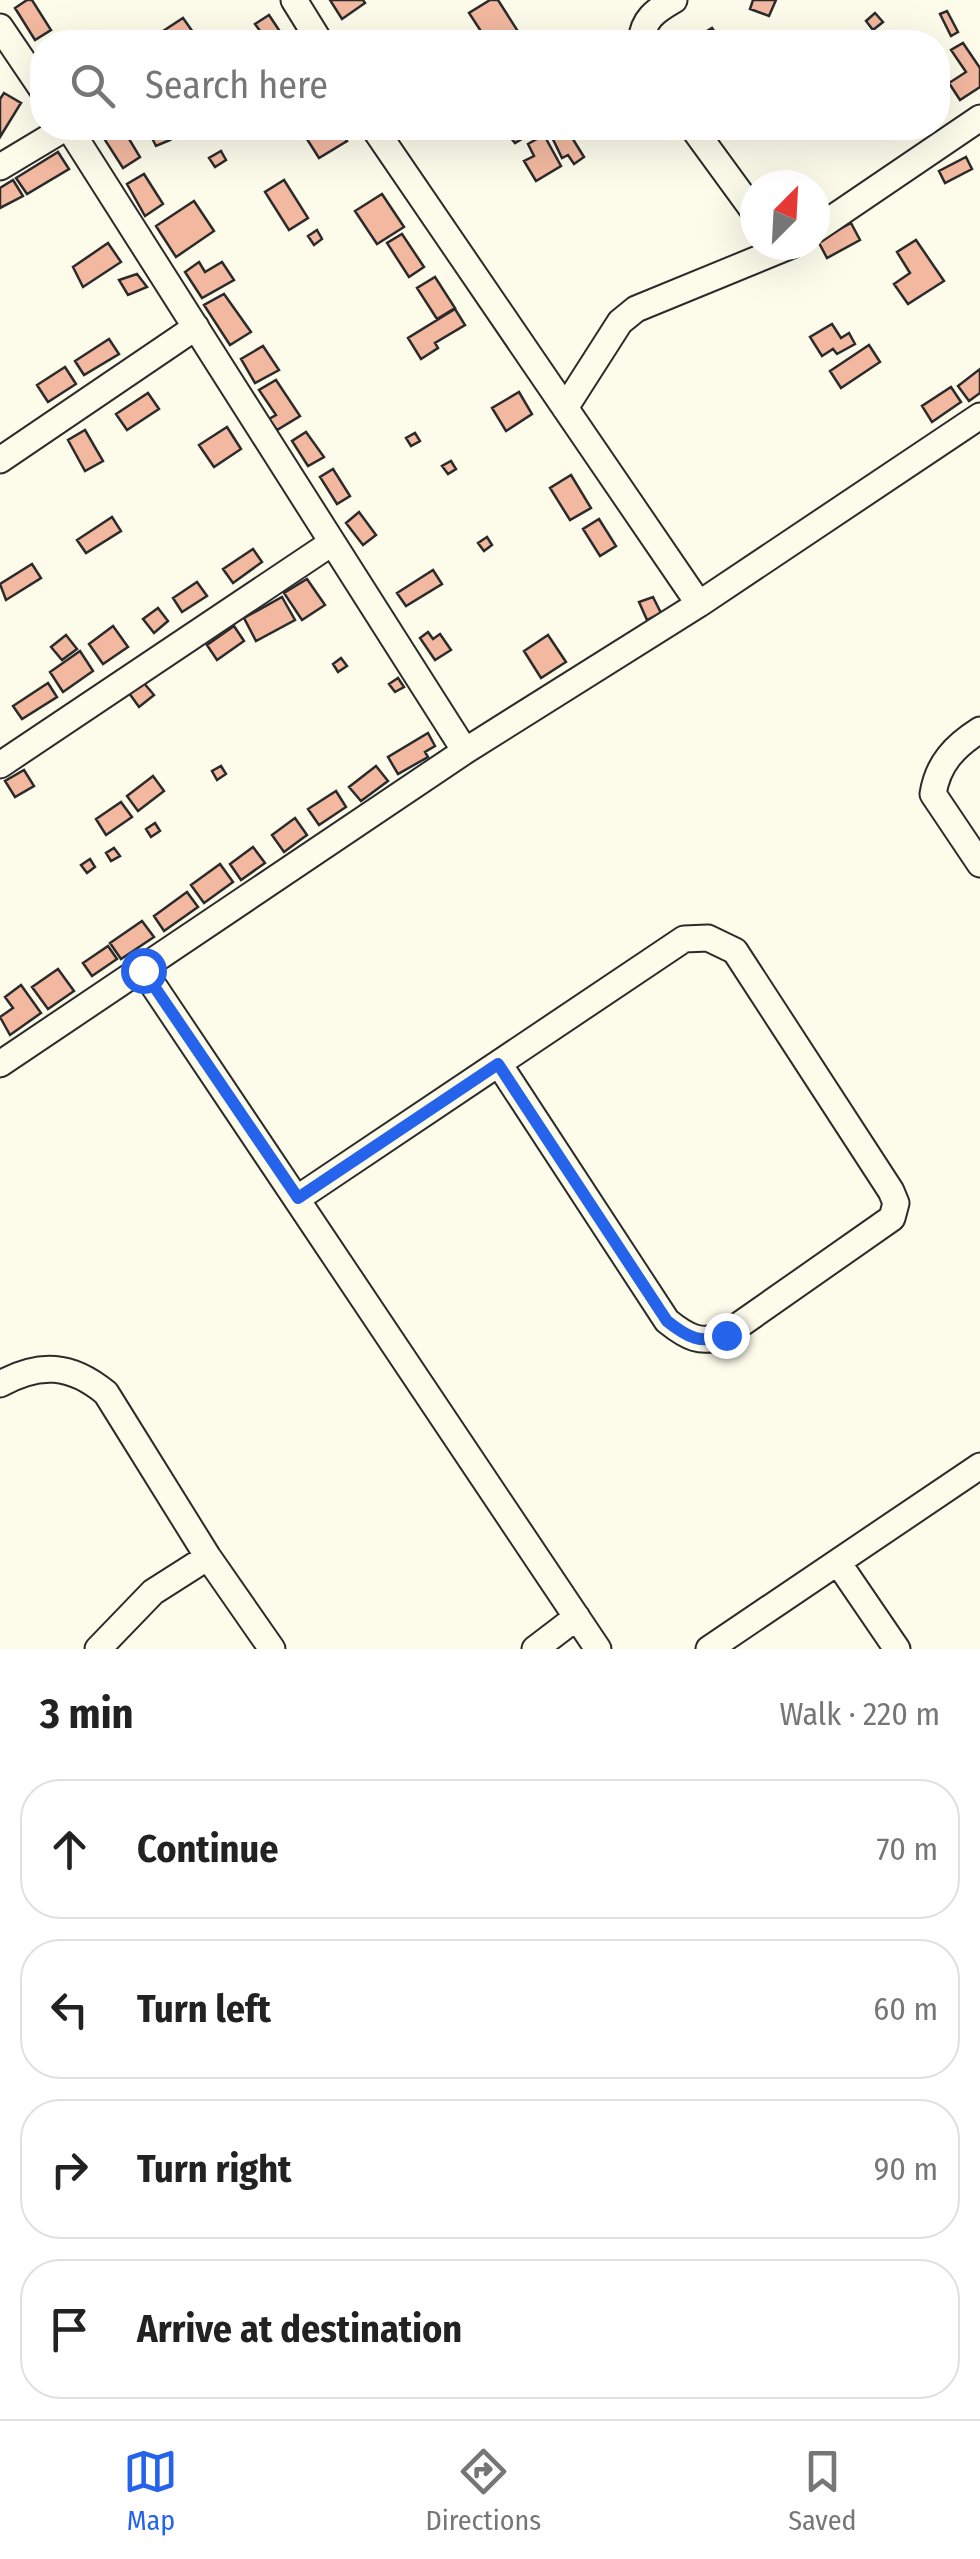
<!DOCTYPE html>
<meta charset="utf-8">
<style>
body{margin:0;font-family:"Fira Sans Condensed",sans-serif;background:#f6f6f6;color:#222}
.compass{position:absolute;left:740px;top:170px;width:90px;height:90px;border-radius:50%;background:#fff;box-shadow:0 10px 40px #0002;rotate:24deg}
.stop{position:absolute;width:30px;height:30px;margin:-22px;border:8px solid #2563eb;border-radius:50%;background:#fff}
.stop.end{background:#2563eb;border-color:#fff;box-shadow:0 2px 10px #0008}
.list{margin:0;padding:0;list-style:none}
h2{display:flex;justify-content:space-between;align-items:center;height:130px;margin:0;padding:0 40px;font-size:42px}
h2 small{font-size:32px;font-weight:400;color:#767676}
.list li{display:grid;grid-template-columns:65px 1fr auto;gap:30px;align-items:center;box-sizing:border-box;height:140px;margin:0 20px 20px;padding:0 20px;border:2px solid #e0e0e0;border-radius:40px}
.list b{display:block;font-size:38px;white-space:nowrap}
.list em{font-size:32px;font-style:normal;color:#767676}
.icon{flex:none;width:55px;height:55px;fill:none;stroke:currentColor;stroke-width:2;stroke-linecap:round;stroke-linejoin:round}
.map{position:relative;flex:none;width:980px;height:1649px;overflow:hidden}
.search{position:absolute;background:#fff;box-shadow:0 10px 40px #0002;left:30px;right:30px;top:30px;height:110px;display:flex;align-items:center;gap:25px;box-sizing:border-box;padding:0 35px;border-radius:40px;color:#767676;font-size:38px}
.sheet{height:770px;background:#fff}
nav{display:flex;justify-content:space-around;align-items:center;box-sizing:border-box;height:140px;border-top:2px solid #e0e0e0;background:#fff;font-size:28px;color:#767676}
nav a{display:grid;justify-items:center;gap:5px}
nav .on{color:#2563eb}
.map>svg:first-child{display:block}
.building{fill:#f2b8a0;stroke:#2b2b2b;stroke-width:2.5}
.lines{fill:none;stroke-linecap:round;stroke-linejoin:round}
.minor-casing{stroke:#2b2b2b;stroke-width:29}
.minor{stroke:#fdfbea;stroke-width:25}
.route{stroke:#2563eb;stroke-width:12}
</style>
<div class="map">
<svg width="980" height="1649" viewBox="0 0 980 1649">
<rect width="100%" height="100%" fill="#fdfbea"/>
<path class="building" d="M 27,0 L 32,0 L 51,30 L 35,40 L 15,8 Z
M 330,0 L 363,0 L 365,3 L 342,19 Z
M 490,0 L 498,0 L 519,33 L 504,42 L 488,42 L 469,13 Z
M 753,0 L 776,0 L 769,16 L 750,9 Z
M 947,11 L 958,32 L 951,36 L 940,14 Z
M 875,13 L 883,22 L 873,30 L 866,21 Z
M 269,15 L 287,42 L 268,42 L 255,24 Z
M 183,18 L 200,42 L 167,42 L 160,33 Z
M 712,28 L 722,42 L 689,42 Z
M 963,43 L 980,68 L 980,87 L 960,100 L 949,83 L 966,72 L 951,50 Z
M 4,93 L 21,103 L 0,137 L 0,99 Z
M 147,128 L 164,128 L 170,140 L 156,146 Z
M 300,128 L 338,128 L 347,141 L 319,158 Z
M 503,128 L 540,128 L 515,143 Z
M 555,128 L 566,128 L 584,157 L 574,164 L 568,155 L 562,158 L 549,131 Z
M 123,129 L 140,157 L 123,168 L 105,140 Z
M 544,135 L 561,166 L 536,181 L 524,161 L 534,156 L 528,144 Z
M 221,151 L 226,160 L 215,167 L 209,158 Z
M 58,152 L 69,169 L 27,194 L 16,178 Z
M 966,157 L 972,169 L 945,183 L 939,171 Z
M 144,174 L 163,204 L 145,216 L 127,184 Z
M 13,180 L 23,196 L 0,208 L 0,188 Z
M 284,180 L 308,218 L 289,230 L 265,192 Z
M 382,194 L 404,227 L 377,244 L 355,211 Z
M 194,201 L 214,231 L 176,257 L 156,226 Z
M 851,223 L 860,240 L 827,258 L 818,241 Z
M 317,230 L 322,239 L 314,245 L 308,236 Z
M 402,234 L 424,267 L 409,277 L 387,243 Z
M 916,240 L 944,281 L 908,304 L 894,284 L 910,273 L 897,252 Z
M 108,243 L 121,262 L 83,287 L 73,267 Z
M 199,262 L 205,272 L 222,262 L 234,280 L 202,298 L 185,272 Z
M 137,274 L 147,287 L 128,295 L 119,280 Z
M 435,277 L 455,308 L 437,319 L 417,288 Z
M 224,294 L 251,332 L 230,345 L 204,305 Z
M 455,309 L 465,325 L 435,343 L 438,348 L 421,359 L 408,338 Z
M 832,324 L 841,338 L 849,333 L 855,344 L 837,354 L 833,349 L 822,356 L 810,337 Z
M 109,339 L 119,354 L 84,375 L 75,361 Z
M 869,345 L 880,362 L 841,388 L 830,371 Z
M 263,346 L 279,370 L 255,383 L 241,359 Z
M 65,367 L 76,384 L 48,402 L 37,385 Z
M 980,369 L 980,393 L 969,401 L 958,386 Z
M 276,380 L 300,416 L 277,430 L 269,419 L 276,415 L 259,390 Z
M 951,387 L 961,402 L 932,422 L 922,406 Z
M 519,392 L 532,414 L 506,431 L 492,408 Z
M 148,393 L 159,409 L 127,430 L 116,414 Z
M 227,427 L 241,449 L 214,467 L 199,445 Z
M 85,430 L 103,461 L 85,471 L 68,440 Z
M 306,432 L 324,457 L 308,466 L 292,441 Z
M 415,433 L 420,441 L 411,446 L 406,438 Z
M 451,461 L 456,469 L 448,474 L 442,466 Z
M 333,469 L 350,496 L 337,504 L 320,477 Z
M 571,475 L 591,508 L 570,520 L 550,488 Z
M 359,512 L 376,535 L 363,545 L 346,523 Z
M 112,517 L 121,531 L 86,553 L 77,540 Z
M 599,519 L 616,546 L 600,556 L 583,529 Z
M 487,537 L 492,545 L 484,551 L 478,543 Z
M 253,549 L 262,562 L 233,583 L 223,569 Z
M 32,564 L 41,578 L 6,600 L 0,584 Z
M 433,570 L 442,584 L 406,606 L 397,593 Z
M 307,579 L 325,605 L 302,620 L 284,593 Z
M 197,582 L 207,596 L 182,612 L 173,598 Z
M 282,597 L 295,620 L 256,641 L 244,618 Z
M 653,597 L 661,613 L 647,620 L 639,602 Z
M 158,608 L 168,621 L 154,633 L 143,619 Z
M 113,626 L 128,647 L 103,664 L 89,644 Z
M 234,626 L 244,641 L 217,660 L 207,645 Z
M 428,632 L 433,639 L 440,634 L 451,650 L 435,660 L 420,638 Z
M 66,635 L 77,649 L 62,660 L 51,647 Z
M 548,635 L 566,662 L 541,678 L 524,651 Z
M 80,651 L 93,671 L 63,692 L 50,672 Z
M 341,658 L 347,666 L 338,672 L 333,664 Z
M 398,678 L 404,687 L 395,692 L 389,684 Z
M 143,682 L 154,695 L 139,707 L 129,693 Z
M 48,683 L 57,697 L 22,719 L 13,706 Z
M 428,733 L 435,746 L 425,752 L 428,757 L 398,774 L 388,757 Z
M 221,766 L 226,774 L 217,780 L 212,771 Z
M 376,766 L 388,781 L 361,801 L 349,787 Z
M 24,770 L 34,786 L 15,797 L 5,781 Z
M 153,776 L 164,791 L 138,811 L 127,796 Z
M 336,791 L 346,807 L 319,825 L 308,809 Z
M 121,802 L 132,817 L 106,835 L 96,819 Z
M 295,818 L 307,835 L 284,852 L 272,835 Z
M 155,823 L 160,831 L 151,837 L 146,829 Z
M 253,847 L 265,863 L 241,880 L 230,864 Z
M 114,848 L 120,856 L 111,861 L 106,853 Z
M 90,859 L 95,867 L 87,873 L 81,865 Z
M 220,864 L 233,882 L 204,903 L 191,885 Z
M 187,892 L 198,907 L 164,931 L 154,916 Z
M 142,921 L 154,937 L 121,959 L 110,943 Z
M 108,946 L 117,959 L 92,976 L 83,963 Z
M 58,969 L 74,991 L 48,1009 L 32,987 Z
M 21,985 L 41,1013 L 10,1035 L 0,1017 L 13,1008 L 5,997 Z"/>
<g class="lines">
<g class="minor-casing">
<path id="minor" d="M 294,0 L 320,42
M 0,27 L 42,89
M 641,42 C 643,19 655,11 674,0
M 69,128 L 465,751
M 374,128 L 699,604
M 693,128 L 755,213
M 0,167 L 65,128
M 815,230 L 980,118
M 565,408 L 620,322 L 636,309 L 792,245
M 0,460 L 196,327
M 980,730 C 955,746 938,763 933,794 L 980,864
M 0,765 L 330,544
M 143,970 L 598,1649
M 0,1064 L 465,751 L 699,604 L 980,416
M 298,1198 L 684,939 L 708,938 L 735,951 L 891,1191 L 896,1203 L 892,1218 L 725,1335 C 701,1345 687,1337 667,1321 L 499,1064
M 0,1384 C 40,1362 71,1364 106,1393 L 208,1557 L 272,1649
M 839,1564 L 897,1649
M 98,1649 L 153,1592 L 208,1557
M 535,1649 L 577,1617
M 709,1649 L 980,1466"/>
</g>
<use href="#minor" class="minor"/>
</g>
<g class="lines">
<path class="route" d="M 143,970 L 298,1198 L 498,1064 L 667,1321 C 687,1337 701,1345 726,1335"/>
</g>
</svg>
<svg class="compass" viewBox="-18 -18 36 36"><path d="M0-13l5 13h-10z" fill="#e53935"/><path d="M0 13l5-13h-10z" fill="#767676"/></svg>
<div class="stop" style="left:143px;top:970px"></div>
<div class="stop end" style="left:726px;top:1335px"></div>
<div class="search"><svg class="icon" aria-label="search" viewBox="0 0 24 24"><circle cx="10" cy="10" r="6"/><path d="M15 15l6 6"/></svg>Search here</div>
</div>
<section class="sheet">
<h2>3 min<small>Walk · 220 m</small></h2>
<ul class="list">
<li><svg class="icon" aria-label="ahead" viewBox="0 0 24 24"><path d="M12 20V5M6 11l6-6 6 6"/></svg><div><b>Continue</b></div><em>70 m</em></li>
<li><svg class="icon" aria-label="left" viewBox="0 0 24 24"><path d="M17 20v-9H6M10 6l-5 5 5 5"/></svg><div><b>Turn left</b></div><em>60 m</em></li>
<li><svg class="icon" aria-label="right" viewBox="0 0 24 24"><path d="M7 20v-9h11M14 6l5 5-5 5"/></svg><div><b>Turn right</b></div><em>90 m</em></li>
<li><svg class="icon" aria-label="arrive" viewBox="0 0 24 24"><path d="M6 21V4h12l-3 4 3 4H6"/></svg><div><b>Arrive at destination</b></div></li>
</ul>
</section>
<nav>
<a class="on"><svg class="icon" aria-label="map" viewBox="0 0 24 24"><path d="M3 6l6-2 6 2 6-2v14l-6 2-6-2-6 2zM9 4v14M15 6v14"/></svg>Map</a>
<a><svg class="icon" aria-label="directions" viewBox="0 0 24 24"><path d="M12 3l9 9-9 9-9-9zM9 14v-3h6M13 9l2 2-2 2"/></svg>Directions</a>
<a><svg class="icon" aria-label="saved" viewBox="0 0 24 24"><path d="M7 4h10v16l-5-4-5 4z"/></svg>Saved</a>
</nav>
